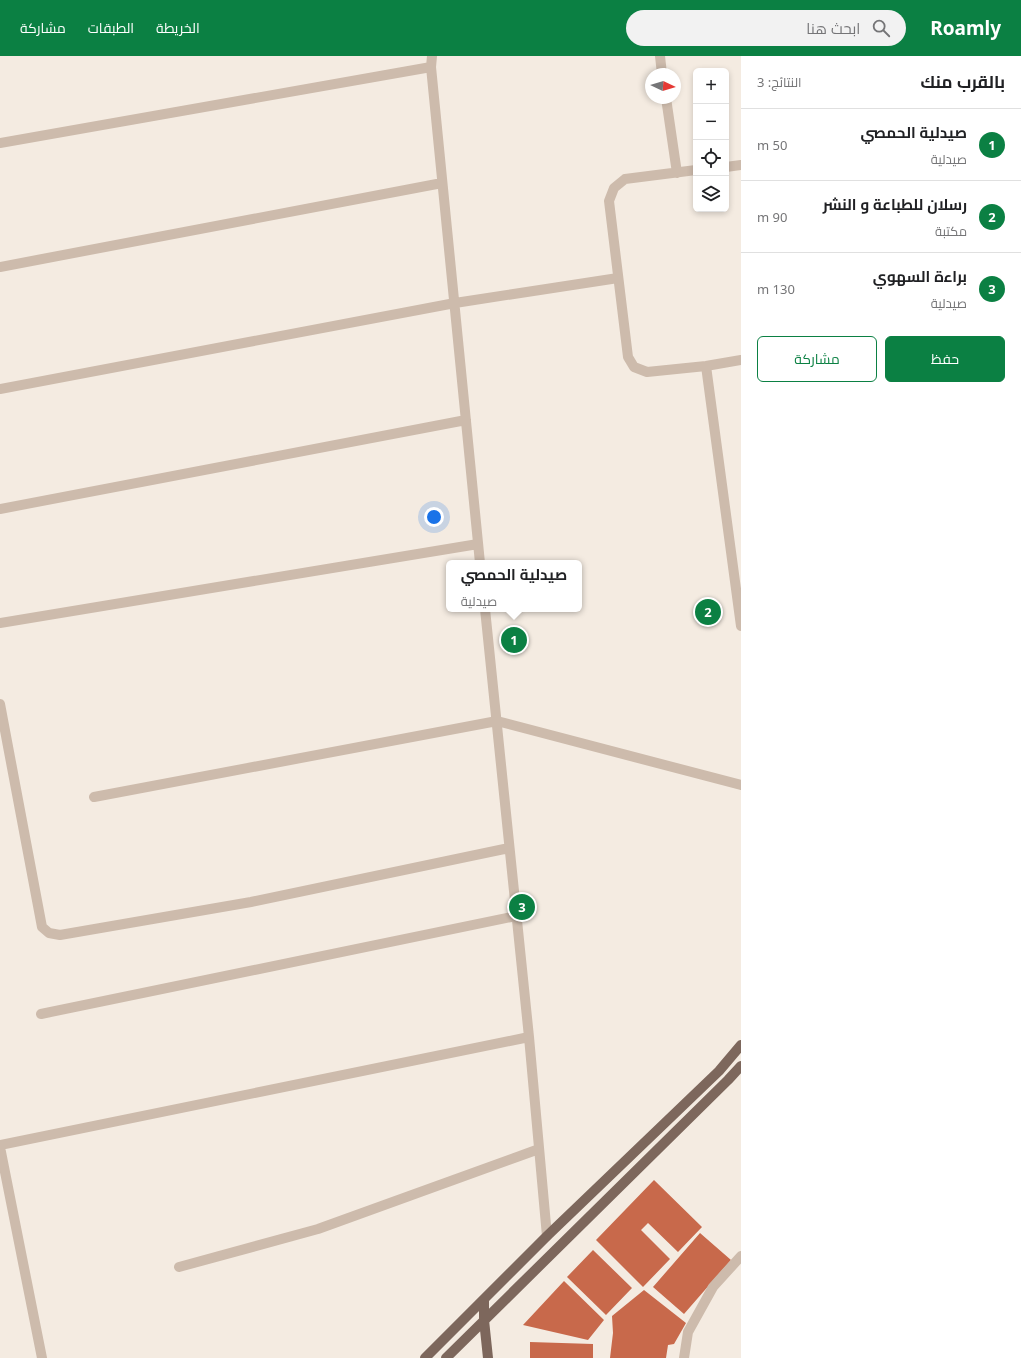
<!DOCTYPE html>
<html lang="ar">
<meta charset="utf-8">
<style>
body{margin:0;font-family:"Noto Sans",Cairo,sans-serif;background:#f2f2f2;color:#202124;direction:rtl}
.controls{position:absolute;right:12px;top:12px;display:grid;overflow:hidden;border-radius:6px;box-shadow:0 2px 6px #0003}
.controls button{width:36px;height:36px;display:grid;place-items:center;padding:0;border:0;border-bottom:1px solid #e0e0e0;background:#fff;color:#202124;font:20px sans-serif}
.compass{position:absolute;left:645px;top:12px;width:36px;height:36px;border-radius:50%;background:#fff;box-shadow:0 2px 6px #0003;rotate:94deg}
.you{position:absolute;left:434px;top:461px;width:14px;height:14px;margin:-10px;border:3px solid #fff;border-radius:50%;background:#1a73e8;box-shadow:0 0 0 6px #1a73e833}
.badge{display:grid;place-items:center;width:26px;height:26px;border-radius:50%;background:#0b8043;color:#fff;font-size:13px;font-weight:700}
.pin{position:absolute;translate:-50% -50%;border:2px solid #fff;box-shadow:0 1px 4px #0006}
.popup{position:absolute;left:446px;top:504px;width:136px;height:52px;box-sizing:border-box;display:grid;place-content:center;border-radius:6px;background:#fff;filter:drop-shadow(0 1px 3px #0005);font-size:13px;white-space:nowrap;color:#757577}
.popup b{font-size:15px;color:#202124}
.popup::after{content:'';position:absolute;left:50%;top:100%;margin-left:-8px;border:8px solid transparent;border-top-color:#fff}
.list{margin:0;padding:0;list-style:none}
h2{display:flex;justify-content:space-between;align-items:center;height:52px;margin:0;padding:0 16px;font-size:17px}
h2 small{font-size:13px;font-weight:400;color:#757577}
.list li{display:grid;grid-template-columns:26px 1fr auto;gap:12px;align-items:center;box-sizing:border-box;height:72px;padding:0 16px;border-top:1px solid #e0e0e0}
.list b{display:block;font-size:15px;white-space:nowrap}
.list p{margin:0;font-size:13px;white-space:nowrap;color:#757577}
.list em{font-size:13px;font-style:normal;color:#757577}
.actions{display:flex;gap:8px;padding:12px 16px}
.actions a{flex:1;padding:9px 0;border:1px solid #0b8043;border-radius:6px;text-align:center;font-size:14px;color:#0b8043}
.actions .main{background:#0b8043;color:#fff}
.icon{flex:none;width:22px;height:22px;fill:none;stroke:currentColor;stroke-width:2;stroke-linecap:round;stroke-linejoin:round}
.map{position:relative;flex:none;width:741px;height:1302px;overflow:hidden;direction:ltr}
header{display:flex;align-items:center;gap:24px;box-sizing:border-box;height:56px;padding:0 20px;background:#0b8043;color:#fff}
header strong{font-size:19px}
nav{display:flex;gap:22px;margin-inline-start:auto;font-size:14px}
.search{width:280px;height:36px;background:#f2f2f2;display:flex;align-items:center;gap:10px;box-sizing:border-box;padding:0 14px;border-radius:22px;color:#757577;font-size:15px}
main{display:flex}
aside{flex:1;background:#fff}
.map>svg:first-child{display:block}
.building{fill:#c8694b}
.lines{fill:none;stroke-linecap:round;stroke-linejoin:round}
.minor{stroke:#cdbbac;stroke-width:10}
.major{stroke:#7d675c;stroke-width:10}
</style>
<header>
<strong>Roamly</strong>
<div class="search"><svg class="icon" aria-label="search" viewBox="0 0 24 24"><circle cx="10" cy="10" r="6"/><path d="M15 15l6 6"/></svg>ابحث هنا</div>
<nav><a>الخريطة</a><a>الطبقات</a><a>مشاركة</a></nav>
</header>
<main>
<aside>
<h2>بالقرب منك<small>النتائج: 3</small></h2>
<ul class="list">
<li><span class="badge">1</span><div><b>صيدلية الحمصي</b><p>صيدلية</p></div><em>50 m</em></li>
<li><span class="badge">2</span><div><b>رسلان للطباعة و النشر</b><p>مكتبة</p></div><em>90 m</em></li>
<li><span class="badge">3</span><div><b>براءة السهوي</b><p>صيدلية</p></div><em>130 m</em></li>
</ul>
<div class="actions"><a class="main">حفظ</a><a>مشاركة</a></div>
</aside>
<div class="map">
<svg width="741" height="1302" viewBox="0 0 741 1302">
<rect width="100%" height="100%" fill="#f4ebe1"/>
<path class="building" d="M 654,1124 L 702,1171 L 678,1196 L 648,1167 L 641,1174 L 670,1203 L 643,1231 L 596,1184 Z
M 700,1177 L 731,1204 L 684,1258 L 653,1231 Z
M 593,1194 L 632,1232 L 606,1259 L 567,1221 Z
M 564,1225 L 604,1264 L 588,1284 L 523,1269 Z
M 644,1234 L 686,1267 L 674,1288 L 668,1289 L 666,1302 L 610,1302 L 613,1277 L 612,1260 Z
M 530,1286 L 593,1288 L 593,1302 L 530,1302 Z"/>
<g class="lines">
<path class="minor" d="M 432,0 L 431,11 L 480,507
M 660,0 L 662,18
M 666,42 L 677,117
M 0,87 L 431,11
M 726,111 L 741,109
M 696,114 L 625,123 L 614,132 L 609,145 L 628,301 L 634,311 L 647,316 L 706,310 L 741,304
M 0,211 L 442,127
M 706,310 L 741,570
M 0,333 L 455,247 L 618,222
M 0,453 L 466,364
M 485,553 L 529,981 L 547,1180
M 0,567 L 478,488
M 0,648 L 42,871 L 49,877 L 60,879 L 251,846 L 509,792
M 94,741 L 497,665 L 741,729
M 41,958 L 516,860
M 0,1089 L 529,981
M 0,1091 L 42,1302
M 179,1211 L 318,1173 L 539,1093
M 684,1302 L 688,1276 L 713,1231 L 741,1200"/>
<path class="major" d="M 484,1243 L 484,1264 L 488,1302
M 425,1302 L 547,1180 L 719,1015 L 741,989
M 446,1302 L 728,1024 L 741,1010"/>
</g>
</svg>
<div class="controls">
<button>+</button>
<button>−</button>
<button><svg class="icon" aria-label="locate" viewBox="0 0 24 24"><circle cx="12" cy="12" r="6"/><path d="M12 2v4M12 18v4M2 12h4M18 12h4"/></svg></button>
<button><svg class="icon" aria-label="layers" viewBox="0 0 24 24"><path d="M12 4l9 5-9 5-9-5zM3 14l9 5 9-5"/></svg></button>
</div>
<svg class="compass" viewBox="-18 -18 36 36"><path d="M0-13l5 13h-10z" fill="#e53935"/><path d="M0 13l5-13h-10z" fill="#757577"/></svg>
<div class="you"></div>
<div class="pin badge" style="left:514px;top:584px">1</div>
<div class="popup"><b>صيدلية الحمصي</b>صيدلية</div>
<div class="pin badge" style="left:708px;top:556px">2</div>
<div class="pin badge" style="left:522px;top:851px">3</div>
</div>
</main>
